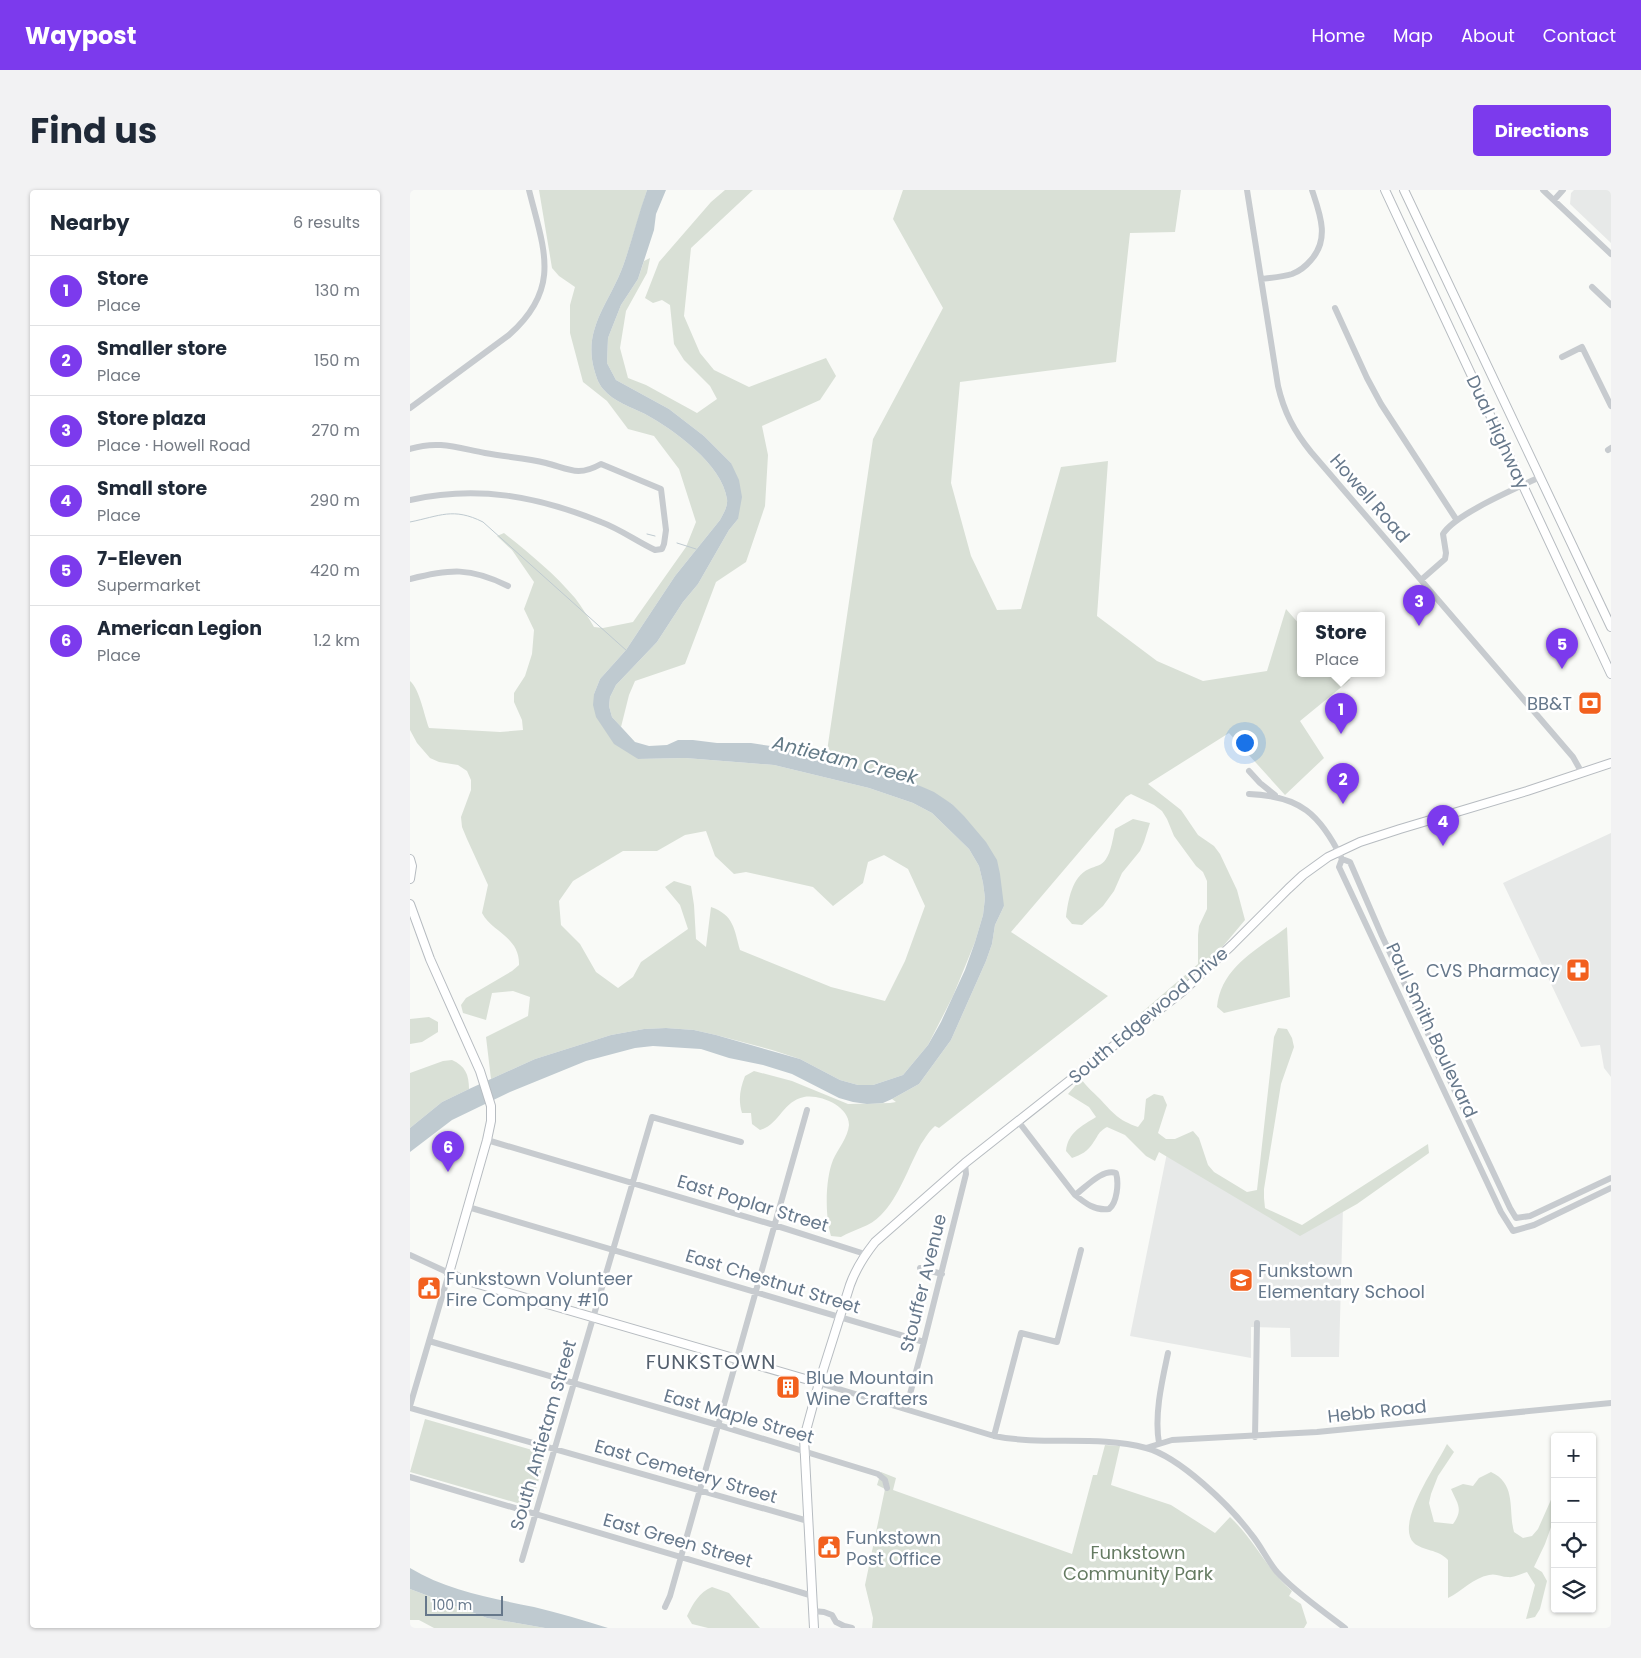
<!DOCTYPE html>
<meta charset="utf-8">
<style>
body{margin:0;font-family:Poppins,sans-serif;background:#f2f2f3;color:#1f2937}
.controls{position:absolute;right:15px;bottom:15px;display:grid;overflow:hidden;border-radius:5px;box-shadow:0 1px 4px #0004}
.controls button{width:45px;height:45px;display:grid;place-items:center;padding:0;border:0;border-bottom:1px solid #e0e1e3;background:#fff;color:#1f2937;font:25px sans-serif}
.scale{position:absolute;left:15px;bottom:12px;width:78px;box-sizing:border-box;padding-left:5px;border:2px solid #66788b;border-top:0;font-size:14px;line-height:18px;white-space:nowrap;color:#66788b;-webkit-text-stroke:4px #fff;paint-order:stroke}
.you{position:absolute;left:834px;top:552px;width:18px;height:18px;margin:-12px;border:4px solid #fff;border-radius:50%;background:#1a73e8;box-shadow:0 0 0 8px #1a73e833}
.badge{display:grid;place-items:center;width:32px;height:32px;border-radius:50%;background:#7c3aed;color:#fff;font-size:16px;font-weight:700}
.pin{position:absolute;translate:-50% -41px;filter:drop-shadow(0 1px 2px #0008)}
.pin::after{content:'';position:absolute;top:26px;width:18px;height:15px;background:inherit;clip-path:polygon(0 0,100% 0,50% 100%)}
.popup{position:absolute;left:887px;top:422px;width:88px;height:65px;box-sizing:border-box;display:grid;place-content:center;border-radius:5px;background:#fff;filter:drop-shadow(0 1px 4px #0005);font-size:16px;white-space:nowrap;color:#747a83}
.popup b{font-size:19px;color:#1f2937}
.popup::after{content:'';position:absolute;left:50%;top:100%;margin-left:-10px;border:10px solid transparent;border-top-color:#fff}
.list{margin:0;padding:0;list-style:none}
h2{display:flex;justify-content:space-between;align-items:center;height:65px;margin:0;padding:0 20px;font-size:21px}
h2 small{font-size:16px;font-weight:400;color:#747a83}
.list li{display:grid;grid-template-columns:32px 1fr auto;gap:15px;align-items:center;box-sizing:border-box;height:70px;padding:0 20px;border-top:1px solid #e0e1e3}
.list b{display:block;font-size:19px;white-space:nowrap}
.list p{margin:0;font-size:16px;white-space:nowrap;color:#747a83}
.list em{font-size:16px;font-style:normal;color:#747a83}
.icon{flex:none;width:28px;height:28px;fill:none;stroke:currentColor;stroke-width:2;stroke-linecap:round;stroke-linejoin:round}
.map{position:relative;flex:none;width:1201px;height:1438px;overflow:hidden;border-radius:5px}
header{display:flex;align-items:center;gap:30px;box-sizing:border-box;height:70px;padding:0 25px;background:#7c3aed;color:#fff}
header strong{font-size:24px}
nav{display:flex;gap:28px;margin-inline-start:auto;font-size:18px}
.intro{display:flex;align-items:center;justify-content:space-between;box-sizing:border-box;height:120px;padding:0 30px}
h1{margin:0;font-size:35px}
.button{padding:12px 22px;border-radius:5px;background:#7c3aed;color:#fff;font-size:18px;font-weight:700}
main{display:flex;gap:30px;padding:0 30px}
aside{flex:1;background:#fff;border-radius:5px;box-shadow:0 1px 4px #0004}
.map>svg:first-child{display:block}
.built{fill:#e7e9e8}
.green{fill:#d9e0d6;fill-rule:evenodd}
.water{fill:#bfcad0}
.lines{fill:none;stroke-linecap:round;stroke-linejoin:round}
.stream{stroke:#bfcad0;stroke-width:1}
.major-casing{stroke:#b7bcc1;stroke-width:10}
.minor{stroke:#c7cbcf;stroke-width:6}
.major{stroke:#fff;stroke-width:8}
.labels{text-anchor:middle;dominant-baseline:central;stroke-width:5;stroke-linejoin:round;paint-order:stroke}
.street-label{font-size:18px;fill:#66788b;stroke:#fff}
.poi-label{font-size:18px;fill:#66788b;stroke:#fff;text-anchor:start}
.park-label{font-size:18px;fill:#657b62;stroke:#fff}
.water-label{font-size:19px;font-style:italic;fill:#627986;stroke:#fff}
.quarter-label{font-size:20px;letter-spacing:1px;fill:#55616f;stroke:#fff}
</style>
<header>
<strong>Waypost</strong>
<nav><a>Home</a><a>Map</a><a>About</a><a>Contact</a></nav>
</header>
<div class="intro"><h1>Find us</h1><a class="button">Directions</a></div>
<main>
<aside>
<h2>Nearby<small>6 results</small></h2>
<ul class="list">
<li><span class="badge">1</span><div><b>Store</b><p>Place</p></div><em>130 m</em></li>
<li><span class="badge">2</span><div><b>Smaller store</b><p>Place</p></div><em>150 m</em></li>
<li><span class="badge">3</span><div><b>Store plaza</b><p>Place · Howell Road</p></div><em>270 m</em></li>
<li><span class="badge">4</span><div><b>Small store</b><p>Place</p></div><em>290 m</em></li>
<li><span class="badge">5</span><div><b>7-Eleven</b><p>Supermarket</p></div><em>420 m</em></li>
<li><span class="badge">6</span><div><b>American Legion</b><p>Place</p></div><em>1.2 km</em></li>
</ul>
</aside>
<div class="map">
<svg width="1201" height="1438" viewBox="0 0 1201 1438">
<rect width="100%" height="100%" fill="#f9faf7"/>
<path class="built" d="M 1164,0 L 1201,0 L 1201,53 L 1160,14 L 1161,3 Z
M 1201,643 L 1201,887 L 1194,878 L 1190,855 L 1171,857 L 1093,693 Z
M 757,963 L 889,1043 L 933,1017 L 929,1167 L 881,1167 L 880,1138 L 841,1137 L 841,1168 L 720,1146 Z"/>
<path class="green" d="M 129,0 L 237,0 C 229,25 222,51 213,76 C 200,112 173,138 184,179 C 186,186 188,193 193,199 C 204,212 221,217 235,224 C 264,240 312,274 317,309 C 318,317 313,324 310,330 L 265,386 L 216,460 L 190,489 L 184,504 L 228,569 L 275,568 L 364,575 L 459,598 L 503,613 L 522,623 L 559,659 L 569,676 L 573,693 L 575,708 L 573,725 L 565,752 L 543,806 L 518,855 L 493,885 L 463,895 L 448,895 L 430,890 L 390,869 L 362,860 L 306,845 L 284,840 L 256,838 L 234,839 L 201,845 L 125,869 L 81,889 L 76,847 L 118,826 L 120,807 L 103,801 L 82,803 L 76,830 L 53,823 L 51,815 L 56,808 L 102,781 L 109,775 C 110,747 82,742 72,723 L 78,695 L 57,649 L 52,637 L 51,627 L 61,600 L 61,590 L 57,581 L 48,575 L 29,572 L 20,568 L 7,553 L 0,540 L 0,491 C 10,500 14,525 19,538 L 90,542 L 113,540 L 112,530 L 104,512 L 104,503 L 115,486 L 122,464 L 124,440 L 114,419 L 124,392 L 102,360 L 87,346 L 94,343 C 119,363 144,383 165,408 C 172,417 178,427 184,437 L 193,438 L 223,432 L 276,357 L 286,332 L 269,279 L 244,246 L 218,239 L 197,211 L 173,192 L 160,143 L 160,115 L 165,97 L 149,86 L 142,78 ZM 296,641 L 305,666 L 324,684 L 336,682 L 403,697 L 423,716 L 453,693 L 458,672 L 474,665 L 498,679 L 515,716 L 495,771 L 475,811 L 421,797 L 330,760 C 324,739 324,725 301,717 L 296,757 L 286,749 L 284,715 L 281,696 L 264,691 L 255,697 L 270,715 L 278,739 L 231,772 L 223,787 L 208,798 L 186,782 L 170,754 L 151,735 L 149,711 L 163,691 L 213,661 L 247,661 L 275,645 Z
M 315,0 L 343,0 L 281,58 L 274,126 L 290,163 L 304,180 L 339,197 L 416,168 L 426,186 L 410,210 L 352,236 L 358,265 L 355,316 L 336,372 L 306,392 L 275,474 L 225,491 L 219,505 L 211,537 L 202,527 L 199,516 L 200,507 L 206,495 L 247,452 L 273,412 L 288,394 L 319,340 L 328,329 L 321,273 L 294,246 L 259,219 L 206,190 L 197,173 L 198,148 L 211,115 L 228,89 L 234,71 L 240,68 L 237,83 L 216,121 L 210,158 L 218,188 L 236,195 L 287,223 L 307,209 L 300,196 L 274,170 L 264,154 L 260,115 L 252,110 L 243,113 L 235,108 L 249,72 L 301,12 Z
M 493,0 L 771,0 L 765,42 L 720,43 L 706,172 L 550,192 L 541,293 L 561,366 L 587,420 L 611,419 L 651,277 L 698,271 L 687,426 L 747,471 L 793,491 L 857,481 L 876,419 L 891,436 L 891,483 L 934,483 L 940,490 L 890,531 L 914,568 L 875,605 L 819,543 L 738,594 L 771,620 L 788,645 L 804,656 L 810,664 L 827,700 L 835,730 L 804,767 L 743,823 L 727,830 L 731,823 L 788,774 L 788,745 L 789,736 L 797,719 L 797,691 L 793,682 L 786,676 L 764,646 L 757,629 L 752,621 L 744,615 L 721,604 L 716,607 L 601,742 L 698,806 L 529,938 L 525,936 C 519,941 516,947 511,954 C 499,976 489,1007 471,1025 C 460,1037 444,1039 431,1047 L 421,1046 C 415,1026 415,990 423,970 C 428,959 438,947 439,935 C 439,916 410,904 394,907 C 373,911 369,935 350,940 L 342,934 L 341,923 L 332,923 C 328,910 330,899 335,886 L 344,881 L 382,891 L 438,914 L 480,913 L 486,912 L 482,909 L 509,894 L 541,850 L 576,771 L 582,754 L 585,735 L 594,716 L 542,614 L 508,595 L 431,574 L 416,568 L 463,249 L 533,118 L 483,29 Z
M 723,629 L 740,633 L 734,652 L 730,661 L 712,683 L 704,701 L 693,716 L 672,735 L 662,734 L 656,727 C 658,711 662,686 679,679 C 685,676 692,676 696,669 C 701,662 703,648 705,639 Z
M 877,737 L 880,807 L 814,823 L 807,817 C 811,777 848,759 877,737 Z
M 19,827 L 28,832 L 28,842 L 12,852 L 0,854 L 0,829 Z
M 868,838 L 877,839 L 882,848 L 884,857 L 871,894 L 854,999 L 854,1008 L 855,1018 L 892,1035 L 1018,954 L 1019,963 L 947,1014 L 890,1046 L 749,962 L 745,971 L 736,966 L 715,945 L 697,937 C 687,943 689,945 683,953 C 678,961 671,965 662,968 L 656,961 C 658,942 672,936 686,927 L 679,917 L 658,904 L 671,889 C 677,897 683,902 690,909 C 704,924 708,930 728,937 L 734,929 L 736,909 L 744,904 L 753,906 L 757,915 L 748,943 L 756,949 L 765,949 L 783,941 L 789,948 L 798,975 L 804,982 L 837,1002 L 847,1000 L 864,847 Z
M 42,870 C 55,876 59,884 59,899 L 32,912 L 0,938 L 0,883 L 33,871 Z
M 15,1229 L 136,1264 L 121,1317 L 0,1282 Z
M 1149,1243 L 1162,1247 L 1145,1247 L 1145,1326 L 1135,1354 L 1124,1377 L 1132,1382 L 1137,1391 L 1130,1419 L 1125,1427 L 1116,1429 L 1125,1395 L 1117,1382 C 1111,1384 1104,1388 1098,1387 C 1091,1387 1086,1383 1079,1385 C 1063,1388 1052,1401 1038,1408 L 1038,1370 C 1028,1359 1013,1361 1004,1353 C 984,1334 1028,1273 1037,1254 L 1044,1262 L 1028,1286 L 1021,1304 L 1019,1313 L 1024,1332 L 1043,1334 C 1054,1319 1047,1313 1041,1299 L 1053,1294 L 1063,1296 L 1069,1288 L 1081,1282 C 1107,1294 1098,1320 1104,1342 L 1113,1348 L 1122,1346 L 1128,1339 L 1144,1303 L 1142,1245 Z
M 695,1255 L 710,1256 L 701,1295 L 761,1315 L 805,1343 L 820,1327 C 844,1349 857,1380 882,1401 L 879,1406 L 891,1414 L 897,1433 L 894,1438 L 462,1438 L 463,1428 L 455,1395 L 475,1299 L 467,1295 L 471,1282 L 486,1288 L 483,1300 L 662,1364 L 683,1285 L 687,1285 Z
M 302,1397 L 319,1403 L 350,1438 L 298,1438 L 282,1434 L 277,1426 C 283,1414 289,1402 302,1397 Z
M 0,1399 L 77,1428 L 135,1438 L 24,1438 L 9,1430 L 0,1430 Z"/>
<path class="water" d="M 237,0 L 256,0 L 246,24 L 244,40 L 228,89 L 211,115 L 198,148 L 197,173 L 206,190 L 259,219 L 294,246 L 321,273 L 329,290 L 332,307 L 328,329 L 319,340 L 288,394 L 273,412 L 247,452 L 206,495 L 200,507 L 199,516 L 202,527 L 225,552 L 239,556 L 257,555 L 268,550 L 283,550 L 307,553 L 341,553 L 381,559 L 416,568 L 431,574 L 508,595 L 524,602 L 542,614 L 554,626 L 576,652 L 587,670 L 590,684 L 594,716 L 585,735 L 582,754 L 576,771 L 541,850 L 509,894 L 482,909 L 473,913 L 457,914 L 443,912 L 429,908 L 382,884 L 353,875 L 319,868 L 291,859 L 243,856 L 225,858 L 176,871 L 100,902 L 42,930 L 0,962 L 0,938 L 32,912 L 59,899 L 125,869 L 201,845 L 234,839 L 256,838 L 284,840 L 306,845 L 390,869 L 430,890 L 448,895 L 463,895 L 493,885 L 518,855 L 531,832 L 555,780 L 565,752 L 573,725 L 575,708 L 573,693 L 569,676 L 559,659 L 522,623 L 503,613 L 459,598 L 364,575 L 275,568 L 228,569 L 204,554 L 186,527 L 183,515 L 184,504 L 190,489 L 216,460 L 265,386 L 310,330 C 313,324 318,317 317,309 C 312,274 264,240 235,224 C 221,217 204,212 193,199 C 188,193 186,186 184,179 C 173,138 200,112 213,76 C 222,51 228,25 237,0 Z
M 0,1378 C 38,1401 81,1408 124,1417 C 149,1423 173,1430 198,1438 L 135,1438 L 77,1428 L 0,1399 Z"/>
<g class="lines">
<path class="stream" d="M 0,332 C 30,326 43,317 73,332 L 217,461
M 237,344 L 245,346
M 267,353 L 286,359"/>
<g class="major-casing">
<path id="major" d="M 975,0 L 1201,484
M 994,0 L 1201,437
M 0,669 L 2,676 L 0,689
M 0,714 L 20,769 L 70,881 L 81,916 L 81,931 L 77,950 L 39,1083 L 51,1089 L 409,1193
M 404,1438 L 394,1248 L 409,1193 L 440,1095 C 446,1078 454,1066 465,1052 L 555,973 L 773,801 L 822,755 L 878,699 L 893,685 L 918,667 L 950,652 L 990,639 L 1117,601 L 1201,573"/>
</g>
<path class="minor" d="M 837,0 L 868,196 C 874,222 884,241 901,262 L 1163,567 L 1172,583
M 1133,0 L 1201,64
M 1144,10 L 1153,0
M 851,89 C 861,88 872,87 882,84 C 890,81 896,76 901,70 C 920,49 910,24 902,0
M 1182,97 L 1201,115
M 925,118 L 957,188 L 971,214 L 1046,329
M 1152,167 L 1172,157 L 1201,216
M 0,218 L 99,145 C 152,98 134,60 119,0
M 0,259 C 28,250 48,258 75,263 C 96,267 116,268 136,273 C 159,279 168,287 191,274 L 251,299 L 256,340 L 254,354 L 252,359 L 245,360 C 226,351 210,339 191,332 C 127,306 67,295 0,310
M 1198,260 L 1201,258
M 0,389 C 40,379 60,377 98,396
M 1011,390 L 1035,369 L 1036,363 L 1033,344 C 1045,324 1107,298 1130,287
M 839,581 L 850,593 L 865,605
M 839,604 C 890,606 910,624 932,669 L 940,672 L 972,746 L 1100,1018 L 1106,1028 L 1120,1026 L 1201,988
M 932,669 L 929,677 L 1091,1022 L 1103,1041 L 1124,1035 L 1201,998
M 608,931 L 665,1005 C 676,997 693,978 706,983 C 709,993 707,1013 699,1019 C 685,1021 675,1013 665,1005
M 77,950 L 364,1035 L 455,1064
M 58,1017 L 514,1152
M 0,1065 L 39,1083 L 0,1216
M 510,1078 L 532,1084
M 19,1151 L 308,1235 L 468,1284 L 475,1290 L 477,1298
M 409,1193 L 584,1246 C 634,1256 687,1245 736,1258 C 770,1267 820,1316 841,1344 C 851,1356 857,1370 867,1382 C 886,1403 912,1420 935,1438
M 0,1218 L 398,1331
M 496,1219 L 514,1152 L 556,984 L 555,973
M 584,1246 L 611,1143 L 647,1152 L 671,1060
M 845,1247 L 847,1133
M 749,1253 C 744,1225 752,1191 758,1163
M 736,1258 L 762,1250 L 907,1242 L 1201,1213
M 0,1287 L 403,1406
M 112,1370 L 242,927 L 331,952
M 255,1417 L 260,1406 L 397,920
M 403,1421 L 414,1422 L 422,1425 L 426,1432 L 434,1436 L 442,1438"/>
<use href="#major" class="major"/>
</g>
<defs>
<g id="bank-square" transform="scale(1.25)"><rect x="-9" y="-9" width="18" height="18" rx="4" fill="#f2601e" stroke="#fff"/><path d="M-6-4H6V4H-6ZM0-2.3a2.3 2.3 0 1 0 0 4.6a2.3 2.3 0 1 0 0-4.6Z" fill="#fff"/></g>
<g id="pharmacy-square" transform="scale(1.25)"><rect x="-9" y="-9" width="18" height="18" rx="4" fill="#f2601e" stroke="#fff"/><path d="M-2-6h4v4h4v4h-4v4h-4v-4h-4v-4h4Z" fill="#fff"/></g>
<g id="school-square" transform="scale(1.25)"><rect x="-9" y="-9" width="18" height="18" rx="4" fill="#f2601e" stroke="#fff"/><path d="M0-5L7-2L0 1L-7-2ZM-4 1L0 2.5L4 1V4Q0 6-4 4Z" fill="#fff"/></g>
<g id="civic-square" transform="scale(1.25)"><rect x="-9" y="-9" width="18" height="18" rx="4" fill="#f2601e" stroke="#fff"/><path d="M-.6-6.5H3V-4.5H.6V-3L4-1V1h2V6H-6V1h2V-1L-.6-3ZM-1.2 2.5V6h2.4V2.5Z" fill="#fff"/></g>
<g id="building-square" transform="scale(1.25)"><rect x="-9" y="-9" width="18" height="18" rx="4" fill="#f2601e" stroke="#fff"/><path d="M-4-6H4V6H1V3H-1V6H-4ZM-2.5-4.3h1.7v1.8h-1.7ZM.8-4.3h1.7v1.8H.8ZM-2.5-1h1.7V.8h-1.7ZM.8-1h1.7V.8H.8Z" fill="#fff"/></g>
</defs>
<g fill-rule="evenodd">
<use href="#bank-square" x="1180" y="513"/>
<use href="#pharmacy-square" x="1168" y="780"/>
<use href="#school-square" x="831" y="1090"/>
<use href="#civic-square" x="19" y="1098"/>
<use href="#building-square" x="378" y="1197"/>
<use href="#civic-square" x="419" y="1357"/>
</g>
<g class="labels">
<g class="street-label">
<text transform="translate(1088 242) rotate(65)">Dual Highway</text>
<text transform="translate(960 308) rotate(49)">Howell Road</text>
<text transform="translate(738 825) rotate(-40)">South Edgewood Drive</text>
<text transform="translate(1022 840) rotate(65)">Paul Smith Boulevard</text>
<text transform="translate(343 1013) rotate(17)">East Poplar Street</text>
<text transform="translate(363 1091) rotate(17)">East Chestnut Street</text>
<text transform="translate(513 1093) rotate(-76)">Stouffer Avenue</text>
<text transform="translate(967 1221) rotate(-6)">Hebb Road</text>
<text transform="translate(329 1226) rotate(16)">East Maple Street</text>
<text transform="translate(133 1245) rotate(-74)">South Antietam Street</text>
<text transform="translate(276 1281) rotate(16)">East Cemetery Street</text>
<text transform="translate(268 1350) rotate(16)">East Green Street</text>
</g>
<g class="poi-label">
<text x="1162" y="513" text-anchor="end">BB&amp;T</text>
<text x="1150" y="780" text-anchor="end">CVS Pharmacy</text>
<text x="848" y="1080">Funkstown<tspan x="848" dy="21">Elementary School</tspan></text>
<text x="36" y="1088">Funkstown Volunteer<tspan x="36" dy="21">Fire Company #10</tspan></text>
<text x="396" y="1187">Blue Mountain<tspan x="396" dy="21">Wine Crafters</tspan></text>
<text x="436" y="1347">Funkstown<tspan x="436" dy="21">Post Office</tspan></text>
</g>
<g class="park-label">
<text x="728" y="1362">Funkstown<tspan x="728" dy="21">Community Park</tspan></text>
</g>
<g class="water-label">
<text transform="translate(435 570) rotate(14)">Antietam Creek</text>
</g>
<g class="quarter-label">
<text x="301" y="1172">FUNKSTOWN</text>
</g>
</g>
</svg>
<div class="controls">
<button>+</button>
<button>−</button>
<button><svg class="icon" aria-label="locate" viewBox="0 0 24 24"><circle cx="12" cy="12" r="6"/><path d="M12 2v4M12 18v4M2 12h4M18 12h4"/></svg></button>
<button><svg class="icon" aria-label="layers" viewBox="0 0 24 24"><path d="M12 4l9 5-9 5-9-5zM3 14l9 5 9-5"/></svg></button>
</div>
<div class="scale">100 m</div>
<div class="you"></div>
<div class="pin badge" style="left:931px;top:544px">1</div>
<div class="popup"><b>Store</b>Place</div>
<div class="pin badge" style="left:933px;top:614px">2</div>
<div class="pin badge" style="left:1009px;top:436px">3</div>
<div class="pin badge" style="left:1033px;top:656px">4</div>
<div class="pin badge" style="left:1152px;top:479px">5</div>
<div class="pin badge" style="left:38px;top:982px">6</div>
</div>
</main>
